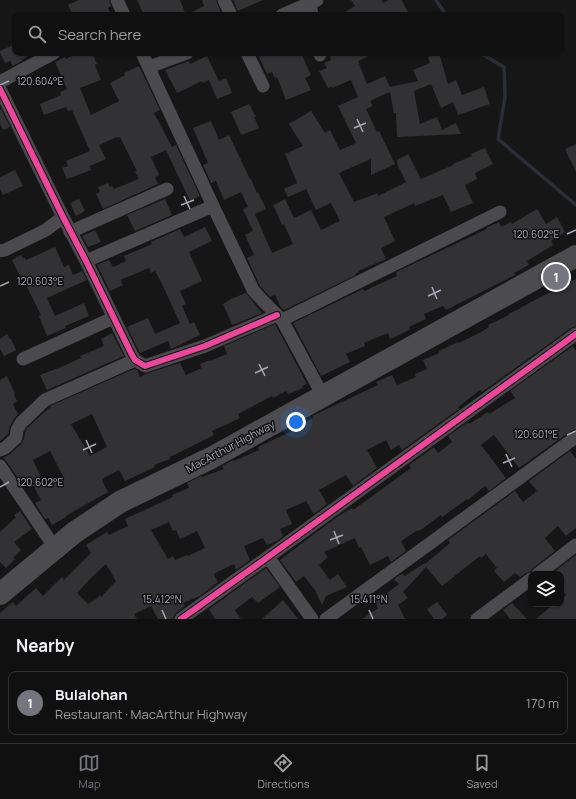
<!DOCTYPE html>
<meta charset="utf-8">
<style>
body{margin:0;font-family:Manrope,sans-serif;background:#1e1e1e;color:#f1f3f6}
.controls{position:absolute;right:12px;bottom:12px;display:grid;overflow:hidden;border-radius:8px;box-shadow:0 1px 3px #0004}
.controls button{width:36px;height:36px;display:grid;place-items:center;padding:0;border:0;border-bottom:1px solid #303030;background:#101010;color:#f1f3f6;font:20px sans-serif}
.you{position:absolute;left:296px;top:422px;width:14px;height:14px;margin:-10px;border:3px solid #fff;border-radius:50%;background:#1a73e8;box-shadow:0 0 0 6px #1a73e833}
.badge{display:grid;place-items:center;width:26px;height:26px;border-radius:50%;background:#74757f;color:#fff;font-size:13px;font-weight:700}
.pin{position:absolute;translate:-50% -50%;border:2px solid #fff;box-shadow:0 1px 4px #0006}
.list{margin:0;padding:0;list-style:none}
h2{display:flex;justify-content:space-between;align-items:center;height:52px;margin:0;padding:0 16px;font-size:17px}
h2 small{font-size:13px;font-weight:400;color:#9c9d9f}
.list li{display:grid;grid-template-columns:26px 1fr auto;gap:12px;align-items:center;box-sizing:border-box;height:64px;margin:0 8px 8px;padding:0 8px;border:1px solid #303030;border-radius:8px}
.list b{display:block;font-size:15px;white-space:nowrap}
.list p{margin:0;font-size:13px;white-space:nowrap;color:#9c9d9f}
.list em{font-size:13px;font-style:normal;color:#9c9d9f}
.icon{flex:none;width:22px;height:22px;fill:none;stroke:currentColor;stroke-width:2;stroke-linecap:round;stroke-linejoin:round}
.map{position:relative;flex:none;width:576px;height:619px;overflow:hidden}
.search{position:absolute;background:#101010;box-shadow:0 1px 3px #0004;left:12px;right:12px;top:12px;height:44px;display:flex;align-items:center;gap:10px;box-sizing:border-box;padding:0 14px;border-radius:8px;color:#9c9d9f;font-size:15px}
.sheet{height:124px;background:#101010}
nav{display:flex;justify-content:space-around;align-items:center;box-sizing:border-box;height:56px;border-top:1px solid #303030;background:#101010;font-size:11px;color:#9c9d9f}
nav a{display:grid;justify-items:center;gap:2px}
nav .on{color:#74757f}
.map>svg:first-child{display:block}
.lines{fill:none;stroke-linecap:round;stroke-linejoin:round}
.stream{stroke:#292e38;stroke-width:3.5}
.building{fill:#323234;fill-rule:evenodd}
.minor{stroke:#4a4a4f;stroke-width:13}
.trunk{stroke:#4c4c50;stroke-width:22}
.cycleway-casing{stroke:#101012;stroke-width:8}
.cycleway{stroke:#ed469a;stroke-width:6}
.ticks{fill:none;stroke:#a7a8b7;stroke-width:1.5}
.labels{text-anchor:middle;dominant-baseline:central;stroke-width:3;stroke-linejoin:round;paint-order:stroke}
.street-label{font-size:11px;fill:#a7a8b7;stroke:#101012}
.ticks-label{font-size:10px;text-anchor:middle;fill:#a7a8b7;stroke:#101012;stroke-width:3;stroke-linejoin:round;paint-order:stroke}
</style>
<div class="map">
<svg width="576" height="619" viewBox="0 0 576 619">
<rect width="100%" height="100%" fill="#161616"/>
<g class="lines">
<path class="stream" d="M 436,0 L 446,15
M 480,53 L 504,67 L 505,97 L 498,139 L 576,205"/>
</g>
<path class="building" d="M 79,0 L 109,0 L 111,6 L 108,8 L 111,15 L 73,15 L 68,5 Z
M 137,0 L 180,0 L 186,15 L 204,6 L 202,0 L 216,0 L 222,15 L 144,15 Z
M 233,0 L 263,0 L 238,11 Z
M 351,0 L 382,0 L 383,3 L 389,0 L 402,0 L 409,15 L 340,15 L 355,6 Z
M 15,44 L 15,53 L 33,53 L 21,60 L 22,61 L 13,66 L 10,61 L 5,63 L 0,53 L 0,51 Z
M 77,53 L 92,53 L 97,64 L 95,65 L 101,80 L 80,88 L 91,115 L 119,101 L 110,83 L 125,75 L 124,73 L 139,66 L 160,110 L 154,113 L 172,147 L 176,145 L 200,196 L 190,201 L 166,150 L 151,157 L 159,175 L 155,177 L 158,184 L 103,209 L 96,194 L 100,192 L 98,187 L 108,183 L 110,187 L 112,186 L 114,189 L 139,179 L 135,172 L 137,171 L 120,137 L 117,138 L 117,137 L 99,145 L 106,159 L 90,166 L 91,170 L 67,179 L 62,168 L 68,166 L 66,161 L 90,151 L 72,110 L 68,111 L 66,107 L 44,115 L 40,104 L 61,95 L 60,92 L 67,89 L 55,62 L 65,57 L 66,59 Z
M 257,53 L 301,53 L 311,75 L 305,78 L 311,90 L 286,100 L 277,77 L 275,78 L 272,72 L 267,74 Z
M 329,53 L 375,53 L 358,61 L 367,84 L 385,76 L 390,87 L 418,81 L 413,70 L 430,63 L 428,57 L 430,56 L 429,53 L 439,53 L 448,84 L 456,80 L 462,95 L 484,87 L 490,104 L 458,115 L 453,102 L 441,108 L 431,84 L 414,91 L 420,124 L 437,117 L 442,130 L 456,123 L 461,134 L 397,137 L 396,113 L 394,113 L 390,92 L 370,101 L 373,106 L 366,109 L 377,132 L 379,131 L 395,164 L 371,175 L 371,159 L 339,173 L 354,202 L 378,193 L 378,196 L 406,182 L 398,166 L 397,160 L 408,154 L 421,179 L 453,165 L 453,164 L 472,156 L 471,154 L 485,148 L 493,164 L 475,173 L 477,179 L 465,185 L 473,203 L 451,212 L 443,195 L 415,206 L 414,203 L 384,217 L 395,241 L 381,248 L 386,259 L 358,271 L 359,272 L 355,274 L 356,275 L 284,310 L 281,308 L 275,295 L 270,297 L 260,286 L 247,258 L 254,255 L 245,235 L 253,231 L 243,209 L 248,207 L 241,192 L 224,200 L 216,181 L 211,183 L 203,165 L 208,163 L 193,128 L 211,121 L 219,140 L 229,135 L 250,179 L 251,179 L 257,193 L 258,192 L 266,209 L 255,214 L 272,253 L 293,244 L 284,224 L 282,225 L 273,205 L 285,199 L 294,218 L 311,210 L 321,230 L 340,221 L 331,203 L 316,210 L 306,189 L 288,197 L 284,189 L 297,183 L 285,154 L 303,146 L 289,124 L 311,111 L 325,133 L 330,130 L 340,150 L 356,143 L 338,106 L 358,97 L 351,80 L 332,88 L 332,86 L 328,88 L 319,71 L 327,68 L 324,63 L 331,60 Z
M 207,56 L 219,81 L 226,78 L 232,93 L 217,99 L 209,80 L 203,83 L 202,81 L 177,93 L 165,70 L 189,61 L 190,64 Z
M 249,104 L 256,117 L 254,117 L 259,128 L 241,135 L 231,112 Z
M 1,109 L 10,127 L 3,130 L 0,124 L 0,110 Z
M 576,144 L 576,172 L 565,149 Z
M 15,170 L 23,186 L 3,195 L 0,189 L 0,177 Z
M 79,199 L 85,211 L 76,216 L 70,203 Z
M 165,199 L 172,215 L 135,231 L 127,215 Z
M 537,209 L 546,224 L 557,217 L 565,232 L 551,241 L 553,245 L 527,261 L 529,265 L 514,273 L 515,275 L 446,310 L 443,306 L 424,314 L 426,319 L 409,327 L 410,329 L 401,334 L 390,339 L 388,333 L 364,343 L 365,346 L 346,354 L 350,362 L 321,376 L 293,323 L 363,289 L 364,291 L 397,276 L 396,272 L 487,229 L 486,228 L 499,222 L 501,227 L 511,222 L 512,224 Z
M 205,227 L 212,241 L 189,252 L 202,281 L 180,291 L 186,304 L 182,306 L 190,324 L 194,322 L 200,335 L 171,349 L 168,341 L 140,353 L 127,327 L 148,318 L 155,334 L 180,323 L 161,282 L 155,271 L 151,273 L 149,268 L 120,280 L 123,285 L 110,291 L 97,265 L 109,260 L 113,267 L 126,261 L 124,256 L 152,244 L 151,242 L 180,229 L 184,237 Z
M 95,230 L 101,242 L 88,247 L 82,236 Z
M 55,247 L 64,267 L 69,265 L 73,275 L 82,271 L 87,280 L 47,298 L 55,316 L 84,303 L 89,316 L 65,326 L 66,328 L 47,336 L 39,316 L 41,315 L 21,275 L 20,276 L 12,260 L 21,255 L 23,258 L 25,258 L 26,260 Z
M 576,279 L 576,326 L 571,328 L 482,392 L 480,390 L 458,407 L 459,409 L 402,450 L 399,445 L 391,450 L 386,440 L 367,450 L 377,468 L 353,486 L 346,475 L 319,490 L 327,504 L 314,514 L 306,501 L 286,510 L 292,524 L 280,529 L 283,536 L 277,541 L 267,545 L 263,538 L 244,546 L 250,560 L 236,570 L 234,564 L 215,573 L 214,575 L 218,582 L 200,596 L 183,603 L 185,606 L 176,613 L 174,615 L 173,619 L 158,619 L 151,606 L 134,614 L 137,619 L 0,619 L 0,613 L 13,602 L 16,606 L 36,588 L 43,596 L 62,577 L 64,580 L 91,553 L 86,545 L 107,532 L 109,535 L 128,526 L 125,519 L 173,497 L 172,495 L 189,488 L 187,483 L 201,476 L 202,477 L 224,469 L 222,466 L 233,460 L 234,461 L 259,450 L 258,447 L 294,430 L 293,429 L 302,425 L 301,424 L 313,418 L 312,416 L 378,385 L 376,382 L 392,375 L 397,385 L 416,377 L 415,374 L 427,369 L 423,360 L 439,353 L 439,351 L 458,342 L 459,343 L 481,332 L 489,327 L 488,325 L 509,315 L 508,314 L 521,308 L 520,308 L 533,301 ZM 169,522 L 173,531 L 176,530 L 180,539 L 197,531 L 205,548 L 188,556 L 187,555 L 175,560 L 173,556 L 168,559 L 151,530 ZM 106,564 L 116,581 L 101,597 L 100,595 L 96,599 L 88,604 L 77,593 L 90,579 Z
M 246,293 L 262,313 L 232,325 L 223,304 L 231,299 Z
M 275,324 L 307,384 L 302,386 L 303,388 L 288,394 L 286,391 L 273,398 L 272,396 L 238,414 L 240,418 L 212,431 L 214,435 L 170,457 L 170,459 L 154,465 L 155,467 L 125,481 L 119,470 L 102,479 L 103,480 L 102,481 L 108,492 L 76,510 L 66,516 L 66,517 L 52,525 L 48,518 L 45,519 L 35,503 L 41,500 L 30,480 L 22,484 L 7,462 L 3,458 L 10,454 L 21,444 L 24,439 L 25,433 L 27,428 L 48,409 L 51,407 L 50,406 L 134,369 L 137,370 L 140,377 L 148,373 L 180,363 L 186,375 L 202,368 L 200,364 L 210,360 L 210,361 L 227,354 L 224,346 ZM 92,414 L 107,447 L 90,456 L 71,424 ZM 50,451 L 63,476 L 45,486 L 33,460 Z
M 112,333 L 124,356 L 47,390 L 40,375 L 66,365 L 81,358 L 80,356 L 104,346 L 101,339 Z
M 7,334 L 10,339 L 11,339 L 16,350 L 4,356 L 0,349 L 0,339 Z
M 573,346 L 576,351 L 576,429 L 571,431 L 519,468 L 494,435 L 481,445 L 506,478 L 489,491 L 485,486 L 468,500 L 467,499 L 442,517 L 441,515 L 419,531 L 418,530 L 401,541 L 406,551 L 391,562 L 388,556 L 370,565 L 361,547 L 359,548 L 355,538 L 324,552 L 328,557 L 319,565 L 330,580 L 338,574 L 347,587 L 326,596 L 322,605 L 315,590 L 304,576 L 296,582 L 280,560 L 314,534 L 340,515 L 352,508 L 353,510 L 411,468 L 409,465 L 434,447 L 438,453 L 452,442 L 448,436 L 468,422 L 469,424 L 488,412 L 489,414 L 515,398 L 510,391 Z
M 7,376 L 15,394 L 14,395 L 17,401 L 13,404 L 18,414 L 14,419 L 10,426 L 8,434 L 0,441 L 0,380 Z
M 570,451 L 576,459 L 576,528 L 566,536 L 558,526 L 545,538 L 555,551 L 533,568 L 531,571 L 526,573 L 520,577 L 517,574 L 516,574 L 515,573 L 504,582 L 494,571 L 497,568 L 486,554 L 481,558 L 480,556 L 442,586 L 426,567 L 403,592 L 408,598 L 398,605 L 405,619 L 362,619 L 378,608 L 374,599 L 387,593 L 399,584 L 394,580 L 395,578 L 402,574 L 405,576 L 425,563 L 425,564 L 450,543 L 448,540 L 515,491 L 523,502 L 537,491 L 529,481 Z
M 20,511 L 32,529 L 14,542 L 21,550 L 13,558 L 15,559 L 6,568 L 0,562 L 0,532 L 16,517 L 14,515 Z
M 576,555 L 576,619 L 536,619 L 554,604 L 561,604 L 561,598 L 566,595 L 561,590 L 561,574 L 551,574 Z
M 266,568 L 280,587 L 258,603 L 252,597 L 235,610 L 241,619 L 215,619 L 209,609 Z
M 283,600 L 298,619 L 262,619 Z
M 437,602 L 447,615 L 442,619 L 434,619 L 427,609 Z
M 512,603 L 527,619 L 510,619 L 503,610 Z"/>
<g class="lines">
<path class="minor" d="M 117,0 L 124,15
M 224,0 L 231,15
M 310,3 L 312,15
M 282,15 L 317,0
M 142,53 L 213,206 L 247,277 L 253,290 L 262,300 L 282,320 L 323,396
M 247,53 L 263,86
M 320,53 L 320,55
M 149,67 L 187,53
M 0,82 L 54,53
M 0,89 L 63,217 L 86,261 L 132,355 L 135,360 L 145,366 L 205,346 L 277,315
M 70,232 L 167,189
M 0,251 L 5,250 L 46,230 L 63,217
M 86,261 L 213,206
M 282,320 L 500,212
M 23,359 L 113,318
M 0,450 L 5,448 L 16,438 L 17,430 L 21,423 L 45,400 L 135,360
M 0,466 L 55,548
M 268,557 L 312,619
M 538,574 L 576,545
M 181,619 L 268,557 L 576,334
M 326,619 L 576,437
M 477,619 L 531,579"/>
<path class="trunk" d="M 0,594 L 75,532 L 120,502 L 211,458 L 576,256"/>
<g class="cycleway-casing">
<path id="cycleway" d="M 0,89 L 63,217 L 86,261 L 132,355 L 135,360 L 145,366 L 205,346 L 277,315
M 181,619 L 268,557 L 576,334"/>
</g>
<use href="#cycleway" class="cycleway"/>
</g>
<path class="ticks" d="M 0,85 L 9,81M 357,119 L 363,132M 354,128 L 366,123M 184,196 L 190,209M 181,205 L 194,200M 567,234 L 576,230M 0,286 L 9,282M 432,287 L 437,299M 428,296 L 441,290M 259,364 L 265,376M 255,373 L 268,367M 567,435 L 576,431M 86,440 L 92,453M 83,450 L 96,444M 506,454 L 512,467M 503,463 L 515,458M 0,487 L 9,482M 334,531 L 339,544M 330,540 L 343,535M 162,610 L 166,619M 369,610 L 373,619"/>
<g class="labels">
<g class="street-label">
<text transform="translate(230 446) rotate(-28)">MacArthur Highway</text>
</g>
</g>
<g class="ticks-label">
<text x="40" y="85">120.604°E</text>
<text x="536" y="238">120.602°E</text>
<text x="40" y="285">120.603°E</text>
<text x="536" y="438">120.601°E</text>
<text x="40" y="486">120.602°E</text>
<text x="162" y="603">15.412°N</text>
<text x="369" y="603">15.411°N</text>
</g>
</svg>
<div class="controls">
<button><svg class="icon" aria-label="layers" viewBox="0 0 24 24"><path d="M12 4l9 5-9 5-9-5zM3 14l9 5 9-5"/></svg></button>
</div>
<div class="you"></div>
<div class="pin badge" style="left:556px;top:277px">1</div>
<div class="search"><svg class="icon" aria-label="search" viewBox="0 0 24 24"><circle cx="10" cy="10" r="6"/><path d="M15 15l6 6"/></svg>Search here</div>
</div>
<section class="sheet">
<h2>Nearby<small></small></h2>
<ul class="list">
<li><span class="badge">1</span><div><b>Bulalohan</b><p>Restaurant · MacArthur Highway</p></div><em>170 m</em></li>
</ul>
</section>
<nav>
<a class="on"><svg class="icon" aria-label="map" viewBox="0 0 24 24"><path d="M3 6l6-2 6 2 6-2v14l-6 2-6-2-6 2zM9 4v14M15 6v14"/></svg>Map</a>
<a><svg class="icon" aria-label="directions" viewBox="0 0 24 24"><path d="M12 3l9 9-9 9-9-9zM9 14v-3h6M13 9l2 2-2 2"/></svg>Directions</a>
<a><svg class="icon" aria-label="saved" viewBox="0 0 24 24"><path d="M7 4h10v16l-5-4-5 4z"/></svg>Saved</a>
</nav>
